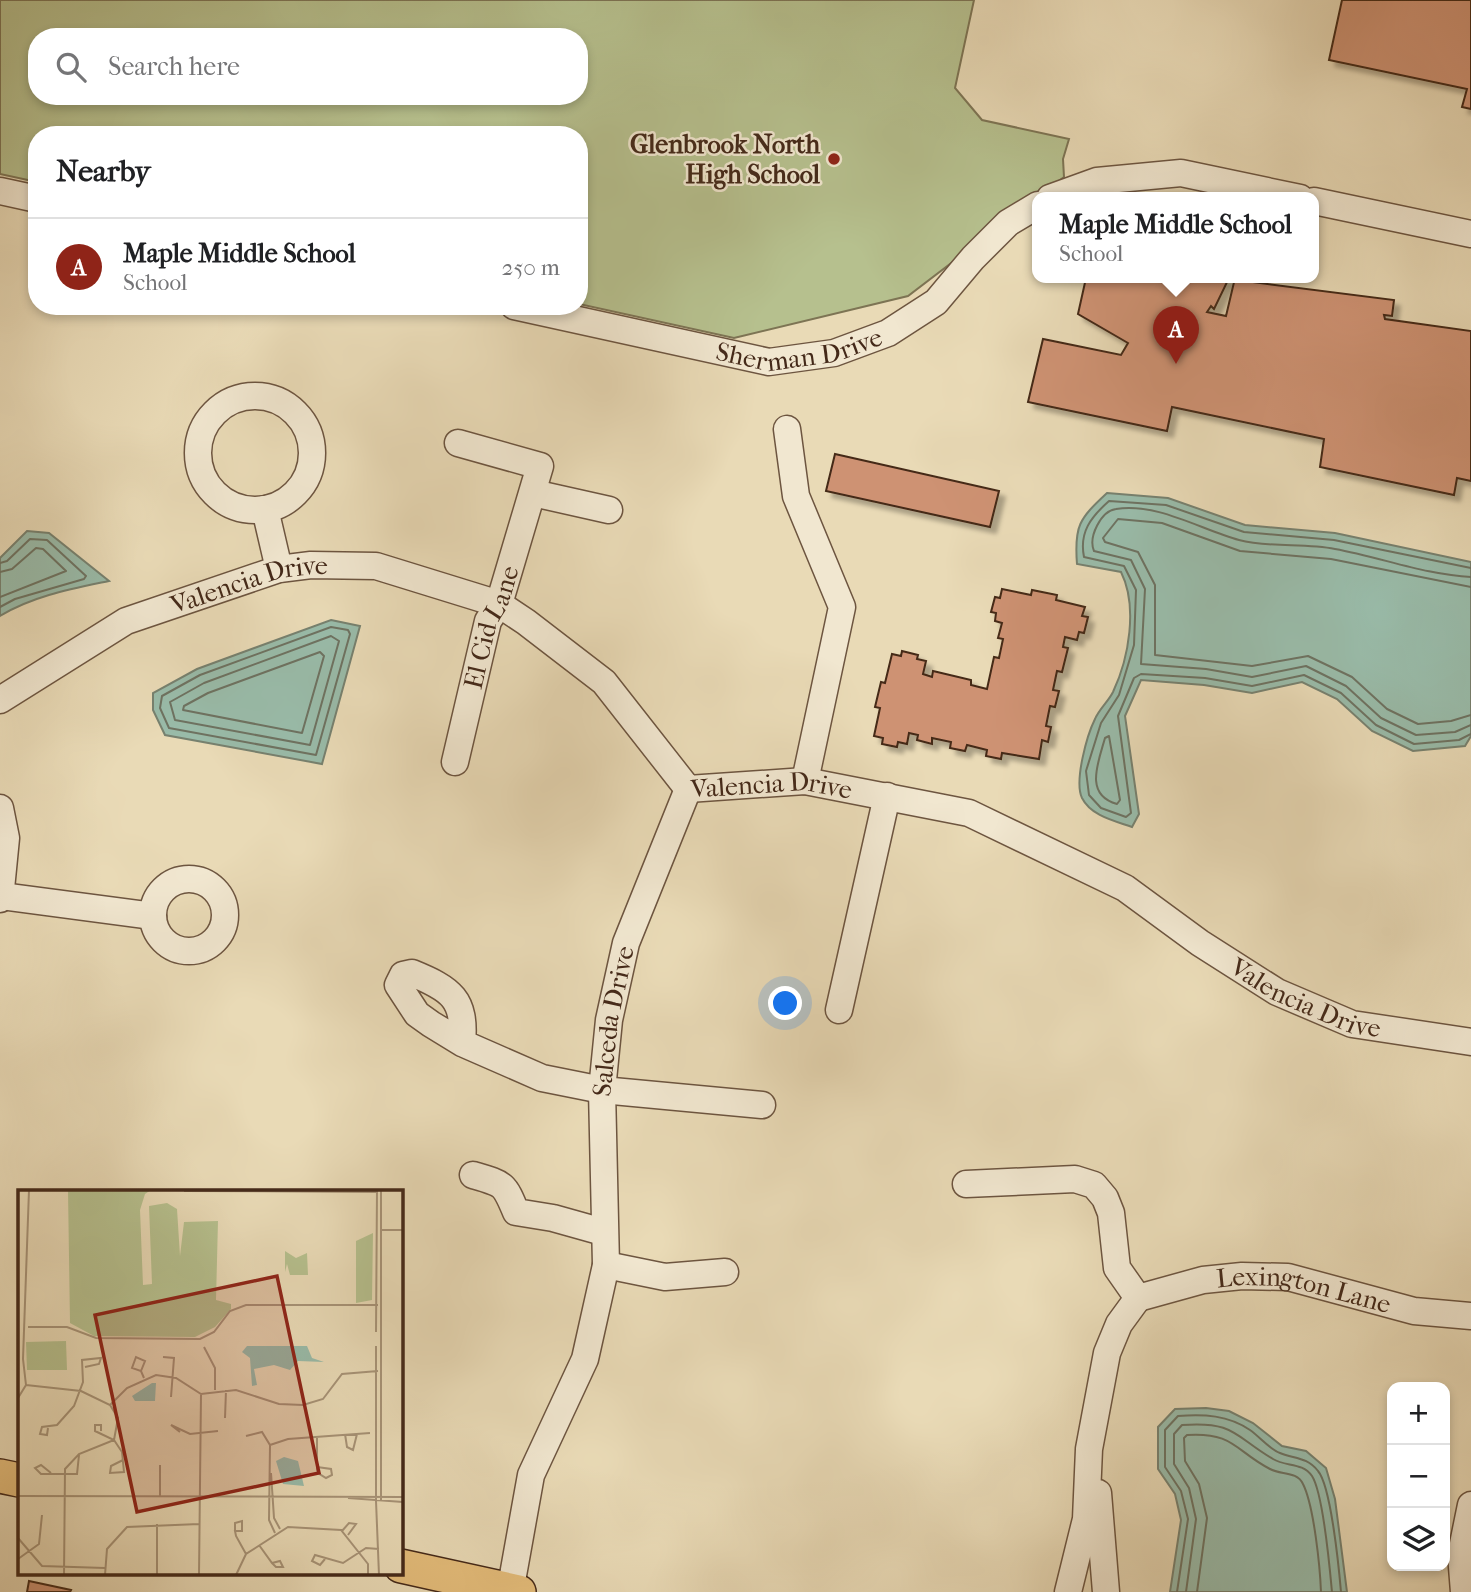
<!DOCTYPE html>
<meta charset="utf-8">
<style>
body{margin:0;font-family:"IM FELL French Canon",serif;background:#f2f2f2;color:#202124}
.controls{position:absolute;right:21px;bottom:21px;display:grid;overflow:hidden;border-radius:14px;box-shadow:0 4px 10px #0003}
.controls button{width:63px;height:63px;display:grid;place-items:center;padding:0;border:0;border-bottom:2px solid #e0e0e0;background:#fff;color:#202124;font:35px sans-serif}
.you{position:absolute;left:786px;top:1004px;width:24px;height:24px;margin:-18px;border:5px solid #fff;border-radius:50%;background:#1a73e8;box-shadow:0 0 0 10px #1a73e833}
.badge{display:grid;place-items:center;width:46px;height:46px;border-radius:50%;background:#8f2418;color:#fff;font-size:23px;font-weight:700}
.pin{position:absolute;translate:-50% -58px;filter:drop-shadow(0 2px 4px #0008)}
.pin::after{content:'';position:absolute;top:37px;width:24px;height:21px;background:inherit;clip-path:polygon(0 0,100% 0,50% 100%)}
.popup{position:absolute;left:1032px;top:192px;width:287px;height:91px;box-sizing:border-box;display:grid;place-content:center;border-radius:14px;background:#fff;filter:drop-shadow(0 2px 5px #0005);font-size:23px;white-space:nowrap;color:#757577}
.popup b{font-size:26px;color:#202124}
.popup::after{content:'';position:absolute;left:50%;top:100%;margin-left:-14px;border:14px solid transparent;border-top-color:#fff}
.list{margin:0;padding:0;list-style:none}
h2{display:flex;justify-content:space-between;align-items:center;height:91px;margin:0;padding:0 28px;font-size:30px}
h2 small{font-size:23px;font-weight:400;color:#757577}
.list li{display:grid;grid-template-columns:46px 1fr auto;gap:21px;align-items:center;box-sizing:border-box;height:98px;padding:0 28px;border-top:2px solid #e0e0e0}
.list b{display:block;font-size:26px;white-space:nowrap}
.list p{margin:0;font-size:23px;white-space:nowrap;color:#757577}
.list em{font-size:23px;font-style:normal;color:#757577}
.icon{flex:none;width:38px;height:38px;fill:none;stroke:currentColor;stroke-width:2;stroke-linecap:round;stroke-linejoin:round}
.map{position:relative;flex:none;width:1471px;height:1592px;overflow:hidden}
.search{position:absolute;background:#fff;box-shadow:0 4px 10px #0003;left:28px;top:28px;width:560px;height:77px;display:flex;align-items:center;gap:18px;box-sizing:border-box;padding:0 24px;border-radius:28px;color:#757577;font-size:26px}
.panel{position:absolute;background:#fff;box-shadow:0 4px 10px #0003;left:28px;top:126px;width:560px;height:189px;border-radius:28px}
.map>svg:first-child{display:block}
.green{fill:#b6c08e;stroke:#7d7454;stroke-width:2;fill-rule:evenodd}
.water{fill:#99bba9;stroke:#77816f;stroke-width:2}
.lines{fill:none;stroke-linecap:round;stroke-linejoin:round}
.shore{stroke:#6e7261;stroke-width:2}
.building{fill:#ce9273;stroke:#442919;stroke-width:2;filter:url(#shadow)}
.minor-casing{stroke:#6d5540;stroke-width:29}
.major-casing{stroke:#442919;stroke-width:36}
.minor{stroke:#f1e7d0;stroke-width:26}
.major{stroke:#e4bd7b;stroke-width:33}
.poi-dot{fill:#8f2418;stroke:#f1e7d0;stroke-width:2.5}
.labels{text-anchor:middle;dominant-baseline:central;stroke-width:5;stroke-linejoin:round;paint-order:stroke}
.poi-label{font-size:26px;font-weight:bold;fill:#442919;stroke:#f1e7d0;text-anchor:end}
.street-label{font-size:26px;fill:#442919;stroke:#f1e7d0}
.inset-road{fill:none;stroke:#a79377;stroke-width:2}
.view{fill:#8f2418;fill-opacity:0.15;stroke:#8f2418;stroke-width:3.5}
.inset-edge{fill:none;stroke:#442919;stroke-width:3.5}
</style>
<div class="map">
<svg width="1471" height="1592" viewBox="0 0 1471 1592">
<defs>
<filter id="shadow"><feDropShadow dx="6" dy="6" stdDeviation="2" flood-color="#0004"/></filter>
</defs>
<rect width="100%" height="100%" fill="#e9dab6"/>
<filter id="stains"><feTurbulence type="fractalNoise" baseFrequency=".00286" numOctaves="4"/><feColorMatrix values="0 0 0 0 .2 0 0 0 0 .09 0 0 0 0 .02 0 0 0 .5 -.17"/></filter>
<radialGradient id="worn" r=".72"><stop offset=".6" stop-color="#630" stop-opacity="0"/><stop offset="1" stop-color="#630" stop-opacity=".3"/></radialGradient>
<path class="green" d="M 0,0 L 974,0 L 955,88 L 982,120 L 1069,139 L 1063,159 L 1064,177 L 908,296 L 734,338 L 579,304 L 579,135 L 37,135 L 37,182 L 0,174 ZM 37,37 L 579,37 L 579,96 L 37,96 Z"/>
<path class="water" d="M 1107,493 L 1168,498 L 1245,525 L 1335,533 L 1471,562 L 1471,736 L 1465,746 L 1413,751 L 1372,731 L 1337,699 L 1302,682 L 1252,693 L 1204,685 L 1141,680 L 1125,716 L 1139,814 L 1132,827 C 1115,821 1091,816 1082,798 C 1074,781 1087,735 1095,719 C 1099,709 1108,702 1113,692 C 1129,658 1138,606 1121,572 L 1077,564 C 1074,526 1079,519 1107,493 Z
M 27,531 L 49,533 L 109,581 C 71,589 33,596 0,616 L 0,558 Z
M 331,620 L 360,626 L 322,764 L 165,735 L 153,710 L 153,693 L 197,669 Z
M 1206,1408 L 1229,1411 L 1253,1423 L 1282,1446 L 1306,1451 L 1326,1468 L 1335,1499 L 1347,1592 L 1170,1592 L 1181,1520 L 1175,1494 L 1158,1469 L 1158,1427 L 1175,1409 Z"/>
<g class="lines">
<path class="shore" d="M 0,563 L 7,561 L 30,539 L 47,540 L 86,576 L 84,579 L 15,599 L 0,607
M 1471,568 L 1334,540 L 1244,532 L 1166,505 L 1109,501 C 1091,517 1079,532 1084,557 L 1124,566 L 1136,590 L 1134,645 L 1119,695 L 1101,723 L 1086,771 L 1089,795 L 1101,808 L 1126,817 L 1131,813 L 1118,716 L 1134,678 L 1141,674 L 1205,678 L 1252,686 L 1304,675 L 1341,693 L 1376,725 L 1414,744 L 1459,740 L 1471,734
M 0,572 L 12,569 L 36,548 L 43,549 L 66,571 L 0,597
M 1471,577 C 1426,575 1380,557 1335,549 C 1304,543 1270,548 1239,540 C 1202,530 1156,502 1116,509 C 1101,511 1088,537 1094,551 L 1131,560 L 1145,589 L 1141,664 L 1206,669 L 1252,677 L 1306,666 L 1346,686 L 1381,718 L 1416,735 L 1455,732 L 1471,725
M 1471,587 L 1331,559 L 1240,551 L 1162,523 L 1118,519 L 1103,538 L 1105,542 L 1138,552 L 1155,585 L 1155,655 L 1252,666 L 1308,656 L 1352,677 L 1387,709 L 1418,724 L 1451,721 L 1471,715
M 331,627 L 348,630 L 350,634 L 316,755 L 169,728 L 160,708 L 162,696 L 200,675 Z
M 331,636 L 339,641 L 310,745 L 175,720 L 170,702 L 204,683 Z
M 320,652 L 324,656 L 302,733 L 183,710 L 184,706 L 208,693 Z
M 1109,736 L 1120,800 L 1117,804 C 1084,795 1098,763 1105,738 Z
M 1177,1592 L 1188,1519 L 1181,1491 L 1165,1467 L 1165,1430 L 1178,1416 C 1204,1414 1228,1415 1250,1430 C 1260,1437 1269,1449 1280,1453 C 1295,1459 1307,1457 1318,1471 C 1331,1486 1339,1569 1341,1592
M 1186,1592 L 1196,1519 L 1189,1488 L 1174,1464 L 1174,1434 L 1182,1425 C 1235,1421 1234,1436 1273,1459 C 1286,1467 1302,1462 1312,1476 C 1323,1493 1330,1570 1332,1592
M 1197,1592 L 1207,1518 L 1199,1484 L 1185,1461 L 1184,1438 L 1187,1435 C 1234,1432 1235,1451 1270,1469 C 1281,1475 1297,1471 1303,1484 C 1314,1506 1320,1567 1321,1592"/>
</g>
<path class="building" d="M 1342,0 L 1471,0 L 1471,109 L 1462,107 L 1467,89 L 1329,60 Z
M 1086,278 L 1229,278 L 1214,309 L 1211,306 L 1207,312 L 1226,316 L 1235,278 L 1253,278 L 1252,282 L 1394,300 L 1392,316 L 1384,315 L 1385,319 L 1471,331 L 1471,481 L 1457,478 L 1454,495 L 1320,467 L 1324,439 L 1172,407 L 1167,431 L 1028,402 L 1043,339 L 1121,355 L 1128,343 L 1078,314 Z
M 835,454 L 999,491 L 990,527 L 826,491 Z
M 1002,589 L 1031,595 L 1032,590 L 1057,595 L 1056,600 L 1085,607 L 1082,616 L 1088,617 L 1084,633 L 1079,632 L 1077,640 L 1065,637 L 1063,647 L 1068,648 L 1062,672 L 1057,671 L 1053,690 L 1059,691 L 1055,707 L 1050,706 L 1046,726 L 1051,727 L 1048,742 L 1042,740 L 1039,759 L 1002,753 L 1001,759 L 986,756 L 987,750 L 967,745 L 965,751 L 950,748 L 951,742 L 932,738 L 932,744 L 917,740 L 918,735 L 909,733 L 907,744 L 898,742 L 897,747 L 882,744 L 883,738 L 874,736 L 880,708 L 875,707 L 881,682 L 885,683 L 892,654 L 901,656 L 902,651 L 918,655 L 917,659 L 926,661 L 923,674 L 932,677 L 933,671 L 971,680 L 971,685 L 987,689 L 994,657 L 999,658 L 1003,639 L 998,638 L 1002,623 L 995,621 L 996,613 L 991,612 L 995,597 L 1000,598 Z
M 29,1581 L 71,1590 L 70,1592 L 27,1592 Z"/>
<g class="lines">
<g class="minor-casing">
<g id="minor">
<path d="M 0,191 L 37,199"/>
<path d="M 1050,198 L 1097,181 L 1181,173 L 1300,198"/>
<path d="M 1314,201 L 1471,234"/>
<path id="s1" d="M 514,306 L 769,362 L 834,353 L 888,333 L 936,302 L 973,258 L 1008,223 L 1038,205"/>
<circle cx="255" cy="453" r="57"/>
<path d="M 787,429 L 796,496 L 842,607 L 805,781"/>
<path d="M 533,493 L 609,510"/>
<path d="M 265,509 L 279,569"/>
<path id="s2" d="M 0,700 L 126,621 L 279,569 L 311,565 L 376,566 L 499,604 L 526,622 L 604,682 L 688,789 L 805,781 L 969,813 L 1125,888 L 1200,943 L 1277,992 L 1352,1024 L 1471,1042"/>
<path id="s3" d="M 455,762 L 488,621 L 499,604 L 540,466 L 458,443"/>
<path d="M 0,808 L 6,838 L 0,899"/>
<circle cx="189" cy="915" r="36"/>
<path d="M 1,896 L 153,916"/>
<path d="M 839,1010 L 887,796"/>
<path d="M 462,1043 C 466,999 451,989 412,973 L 403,975 L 398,985 L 417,1014 L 431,1024 L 462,1043 L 542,1078 L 602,1090 L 762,1105"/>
<path d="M 473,1175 C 504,1184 504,1183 516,1212 L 553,1218 L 603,1232"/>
<path id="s4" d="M 966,1184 L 1075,1179 L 1094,1185 L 1105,1198 L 1111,1213 L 1117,1268 L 1138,1298 L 1203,1280 L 1242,1276 L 1288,1277 L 1414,1311 L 1471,1316"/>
<path d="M 606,1265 L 665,1277 L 725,1272"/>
<path d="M 1098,1493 L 1106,1592"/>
<path id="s5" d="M 510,1592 L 531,1475 L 585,1359 L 606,1265 L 602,1090 L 609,1020 L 626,943 L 688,789"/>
<path d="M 1068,1592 L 1086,1519 L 1089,1449 L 1107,1353 L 1119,1324 L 1138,1298"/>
<path d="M 1464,1592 L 1461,1554 L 1471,1505"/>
</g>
</g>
<g class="major-casing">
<path id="major" d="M 0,1476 L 19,1480
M 401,1566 L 519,1592"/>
</g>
<use href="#minor" class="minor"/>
<use href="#major" class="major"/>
</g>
<circle class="poi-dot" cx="834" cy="159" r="7"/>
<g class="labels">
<g class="poi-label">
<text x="820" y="144">Glenbrook North<tspan x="820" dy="30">High School</tspan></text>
</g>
<g class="street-label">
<text stroke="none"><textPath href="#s1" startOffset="292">Sherman Drive</textPath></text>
<text stroke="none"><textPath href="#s2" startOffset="278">Valencia Drive</textPath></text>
<text stroke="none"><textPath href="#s3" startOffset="140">El Cid Lane</textPath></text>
<text stroke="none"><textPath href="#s2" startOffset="887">Valencia Drive</textPath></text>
<text stroke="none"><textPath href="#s2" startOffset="1474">Valencia Drive</textPath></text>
<text stroke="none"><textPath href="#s5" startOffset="588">Salceda Drive</textPath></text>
<text stroke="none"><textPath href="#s4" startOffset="424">Lexington Lane</textPath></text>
</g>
</g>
<g transform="translate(18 1190)">
<rect width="385" height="385" fill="#e9dab6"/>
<path d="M 50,0 L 133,0 L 127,4 L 122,20 L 125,95 L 134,94 L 131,16 L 149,13 L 159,19 L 162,66 L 166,32 L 200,31 L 198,110 L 213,114 L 213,119 L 197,137 L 177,147 L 76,146 L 52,133 ZM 355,43 L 354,110 L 338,113 L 338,51 ZM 267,61 L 278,68 L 289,63 L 290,85 L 272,85 L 269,74 L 267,82 ZM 48,151 L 49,180 L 9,180 L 8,152 Z" fill="#b6c08e"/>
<path d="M 229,156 L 289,156 L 294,168 L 306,172 L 280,171 L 272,180 L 256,175 L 236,179 L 239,195 L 234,196 L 232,168 L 224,162 ZM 134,193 L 138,193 L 137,211 L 117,211 L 114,206 ZM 266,267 L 280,271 L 286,296 L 265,294 L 258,271 Z" fill="#99bba9"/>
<path class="inset-road" d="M 166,1 L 359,2M 363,40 L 385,40M 10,137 L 49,137 L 78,148 L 182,149 L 196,142 L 212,121 L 228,115 L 360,115M 358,142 L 359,0M 186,157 L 197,178 L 197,200M 145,167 L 156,168 L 153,207M 123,181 L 127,171 L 118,167 L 114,178 L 123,181 L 126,188M 8,195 L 63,201 L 92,215 L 100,228 L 96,250 L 61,264 L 47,279 L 46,385M 0,208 L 8,195 L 5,169 L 11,0M 92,215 L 109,198 L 138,185 L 158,188 L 183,204 L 218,200 L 261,214 L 285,215 L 305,209 L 324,184 L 360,181M 207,228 L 208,200M 30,238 L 29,245 L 22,244 L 24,237 L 39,235 L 56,216 L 65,192 L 64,170 L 83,168 L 81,174 L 67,177M 83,241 L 83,235 L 77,235 L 77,241 L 96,250 L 104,262 L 106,282 L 92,283 L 93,276 L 105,270M 162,242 L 153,235 L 172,244 L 200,241M 327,244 L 329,257 L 335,260 L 339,244M 228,246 L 244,242 L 252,255 L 270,249 L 352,243M 252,255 L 251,330 L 257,343M 142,275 L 142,307M 299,277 L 313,279 L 314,285 L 308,288 L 300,283 L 299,279 L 299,248M 33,283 L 23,275 L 17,278 L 23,284 L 59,284 L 61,265M 253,283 L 256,328 L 262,339M 0,306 L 385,307M 330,308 L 385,312M 358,311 L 361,385M 358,311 L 358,156M 363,311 L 363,0M 217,341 L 217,333 L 224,331 L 224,341 L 217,341 L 218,346 L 228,364M 324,341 L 331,333 L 338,334 L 330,345M 0,348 L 24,376 L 87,378M 241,355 L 254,373 L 258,377 L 265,377 L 262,371 L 254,373M 0,369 L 21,354 L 24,325M 307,369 L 302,375 L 294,371 L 297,365 L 325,373 L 348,358 L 361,359M 87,385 L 89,359 L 109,337 L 181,334M 139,385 L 139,334M 181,385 L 183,204M 218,385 L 228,364 L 270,337 L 323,340 L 350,374 L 350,385"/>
<path class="view" d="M 259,86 L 301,283 L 119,322 L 77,125 Z"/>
<rect width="385" height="385" class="inset-edge"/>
</g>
<rect width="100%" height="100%" filter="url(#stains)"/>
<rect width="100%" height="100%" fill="url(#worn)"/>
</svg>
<div class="controls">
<button>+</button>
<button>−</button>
<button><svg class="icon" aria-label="layers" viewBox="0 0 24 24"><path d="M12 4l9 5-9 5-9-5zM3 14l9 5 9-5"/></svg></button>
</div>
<div class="you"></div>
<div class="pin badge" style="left:1176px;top:364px">A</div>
<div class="popup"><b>Maple Middle School</b>School</div>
<div class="search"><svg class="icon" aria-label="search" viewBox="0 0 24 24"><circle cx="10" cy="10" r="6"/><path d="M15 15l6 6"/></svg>Search here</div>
<section class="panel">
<h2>Nearby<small></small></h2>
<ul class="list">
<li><span class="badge">A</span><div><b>Maple Middle School</b><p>School</p></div><em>250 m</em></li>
</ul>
</section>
</div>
